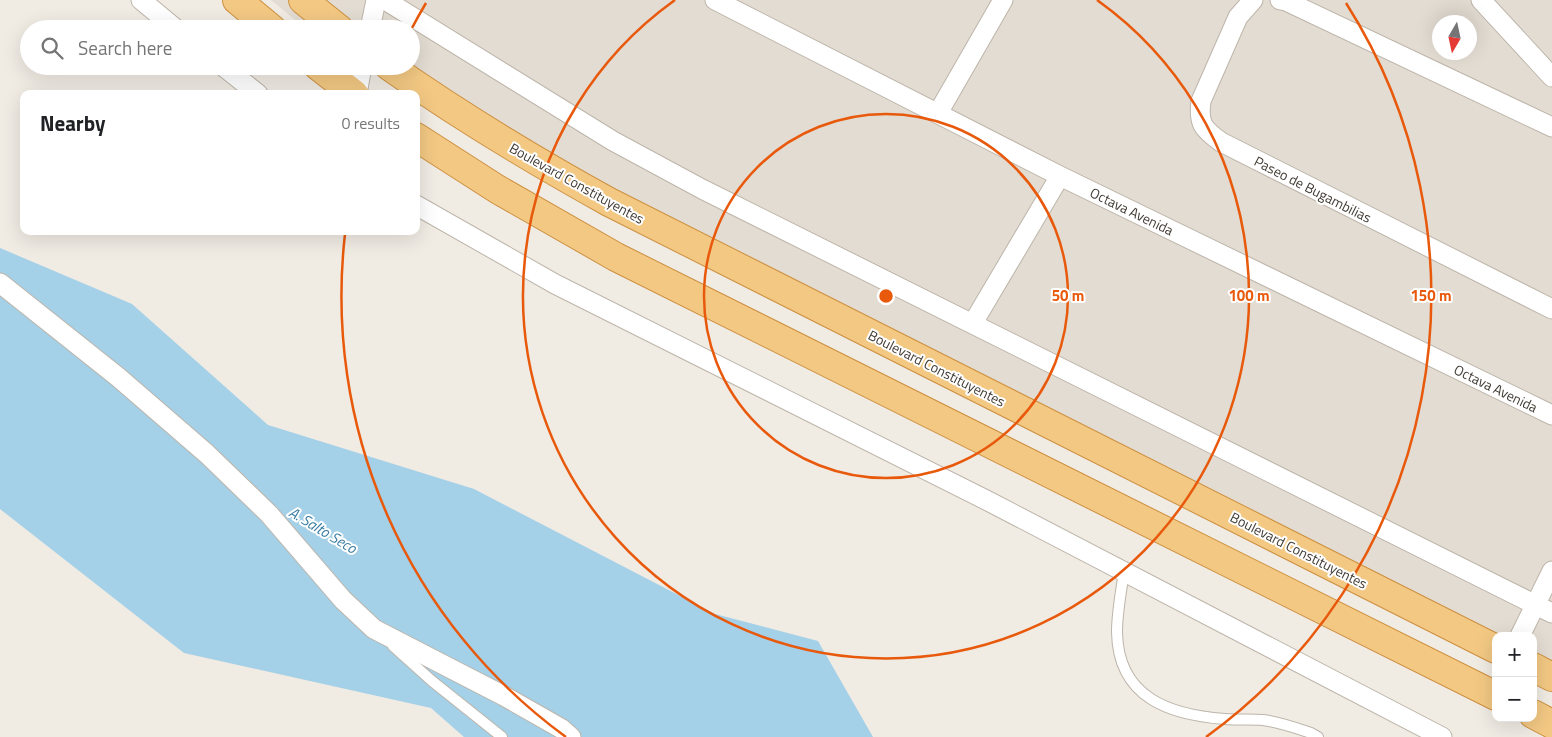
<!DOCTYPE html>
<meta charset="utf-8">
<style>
body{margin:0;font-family:"Titillium Web",sans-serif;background:#f2f2f2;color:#202124}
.controls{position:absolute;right:15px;bottom:15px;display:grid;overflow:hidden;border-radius:10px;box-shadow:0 5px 20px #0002}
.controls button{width:45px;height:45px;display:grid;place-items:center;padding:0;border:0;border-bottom:1px solid #e0e0e0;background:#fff;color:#202124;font:25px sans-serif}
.compass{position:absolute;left:1432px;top:15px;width:45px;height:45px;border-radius:50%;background:#fff;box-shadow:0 5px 20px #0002;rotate:189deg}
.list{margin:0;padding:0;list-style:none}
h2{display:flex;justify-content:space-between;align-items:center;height:65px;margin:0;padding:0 20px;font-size:21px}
h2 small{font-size:16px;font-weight:400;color:#757577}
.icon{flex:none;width:28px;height:28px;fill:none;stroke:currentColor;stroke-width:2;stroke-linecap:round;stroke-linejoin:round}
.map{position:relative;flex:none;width:1552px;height:737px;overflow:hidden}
.search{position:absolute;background:#fff;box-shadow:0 5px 20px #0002;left:20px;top:20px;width:400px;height:55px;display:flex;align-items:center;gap:12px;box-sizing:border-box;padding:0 18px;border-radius:28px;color:#757577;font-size:19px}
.panel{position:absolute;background:#fff;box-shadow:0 5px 20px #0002;left:20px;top:90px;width:400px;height:145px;border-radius:10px}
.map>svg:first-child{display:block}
.residential{fill:#e3dcd2;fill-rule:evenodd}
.water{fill:#a4d0e8}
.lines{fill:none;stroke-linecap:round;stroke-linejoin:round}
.service-casing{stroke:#bdb5aa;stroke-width:12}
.minor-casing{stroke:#bdb5aa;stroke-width:21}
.trunk-casing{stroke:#cd9040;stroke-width:30}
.service{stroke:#fff;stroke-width:10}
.minor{stroke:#fff;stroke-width:19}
.trunk{stroke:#f2c883;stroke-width:28}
.ring{fill:none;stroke:#e8590c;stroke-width:2.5}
.labels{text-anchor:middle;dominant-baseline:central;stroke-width:4;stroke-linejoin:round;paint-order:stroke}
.street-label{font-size:14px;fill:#413b34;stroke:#fff}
.water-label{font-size:15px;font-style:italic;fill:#397ca1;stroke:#fff}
.centre{fill:#e8590c;stroke:#fff;stroke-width:2.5}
.ring-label{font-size:15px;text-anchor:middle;font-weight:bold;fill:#e8590c;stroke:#fff;stroke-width:4;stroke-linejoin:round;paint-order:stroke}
</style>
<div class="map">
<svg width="1552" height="737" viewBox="0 0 1552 737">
<rect width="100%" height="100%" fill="#f0ebe3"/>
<path class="residential" d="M 271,0 L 1552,0 L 1552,677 L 1533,667 L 1533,636 L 1496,636 L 679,239 L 411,66 L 411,29 L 306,29 ZM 1440,22 L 1470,22 L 1470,52 L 1440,52 Z"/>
<path class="water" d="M 0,248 L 132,304 L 268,425 L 474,489 L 715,614 L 818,641 L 873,737 L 464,737 L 431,708 L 184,653 L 0,509 Z"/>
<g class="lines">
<g class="service-casing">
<path id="service" d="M 1124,572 C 1121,592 1117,612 1117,632 C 1118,698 1170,715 1225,719 C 1238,720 1251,719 1263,720 C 1279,722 1296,728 1311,733 L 1318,737
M 393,646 L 432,681 L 502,737"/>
</g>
<g class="minor-casing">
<path id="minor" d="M 141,0 L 176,29
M 385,0 L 613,141 L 702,189 L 1552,613
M 715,0 L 1060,176 L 1552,415
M 1253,0 L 1238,17 L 1201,101 C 1198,124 1203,129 1221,142 L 1552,309
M 1280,0 L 1286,1 L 1552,127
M 1481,0 L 1552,77
M 370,29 L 376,0
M 223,66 L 258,94
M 357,94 L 362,66
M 938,113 L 1003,0
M 416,205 L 555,284 L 990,502 L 1442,737
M 0,283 L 118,377 L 207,454 L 269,514 L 343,600 L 374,629 L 504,696 L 562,729 L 571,737
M 973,323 L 1060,176
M 1520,636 L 1552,571"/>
</g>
<g class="trunk-casing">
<path id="trunk" d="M 237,0 L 272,29
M 303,0 L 339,29
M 318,66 L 354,94
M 389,66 C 460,116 533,160 609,202 L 1496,649
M 416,137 L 497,189 L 616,257 L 1496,696
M 1533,667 L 1552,677
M 1533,714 L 1552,724"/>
</g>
<use href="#service" class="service"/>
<use href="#minor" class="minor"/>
<use href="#trunk" class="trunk"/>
</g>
<g class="ring">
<circle cx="886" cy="296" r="182"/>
<path d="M1097 0A363 363 0 1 1 675 0"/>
<path d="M566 737A545 545 0 0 1 345 234M412 28A545 545 0 0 1 426 3M1346 3A545 545 0 0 1 1206 737"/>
</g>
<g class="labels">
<g class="street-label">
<text transform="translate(577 183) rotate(29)">Boulevard Constituyentes</text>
<text transform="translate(1313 189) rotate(27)">Paseo de Bugambilias</text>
<text transform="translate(1132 211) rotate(26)">Octava Avenida</text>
<text transform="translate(937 368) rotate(27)">Boulevard Constituyentes</text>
<text transform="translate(1496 388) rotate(26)">Octava Avenida</text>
<text transform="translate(1299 550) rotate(27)">Boulevard Constituyentes</text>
</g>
<g class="water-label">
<text transform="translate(323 530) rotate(31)">A. Salto Seco</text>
</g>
</g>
<circle cx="886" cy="296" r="8" class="centre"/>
<g class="ring-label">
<text x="1068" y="301">50 m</text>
<text x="1249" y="301">100 m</text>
<text x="1431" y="301">150 m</text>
</g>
</svg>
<div class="controls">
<button>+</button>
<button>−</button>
</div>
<svg class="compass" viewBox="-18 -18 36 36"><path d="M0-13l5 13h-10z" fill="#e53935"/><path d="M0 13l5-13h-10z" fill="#757577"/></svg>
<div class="search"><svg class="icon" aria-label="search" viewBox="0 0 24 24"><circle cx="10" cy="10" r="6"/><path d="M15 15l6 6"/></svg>Search here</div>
<section class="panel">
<h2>Nearby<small>0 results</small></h2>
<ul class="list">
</ul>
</section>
</div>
